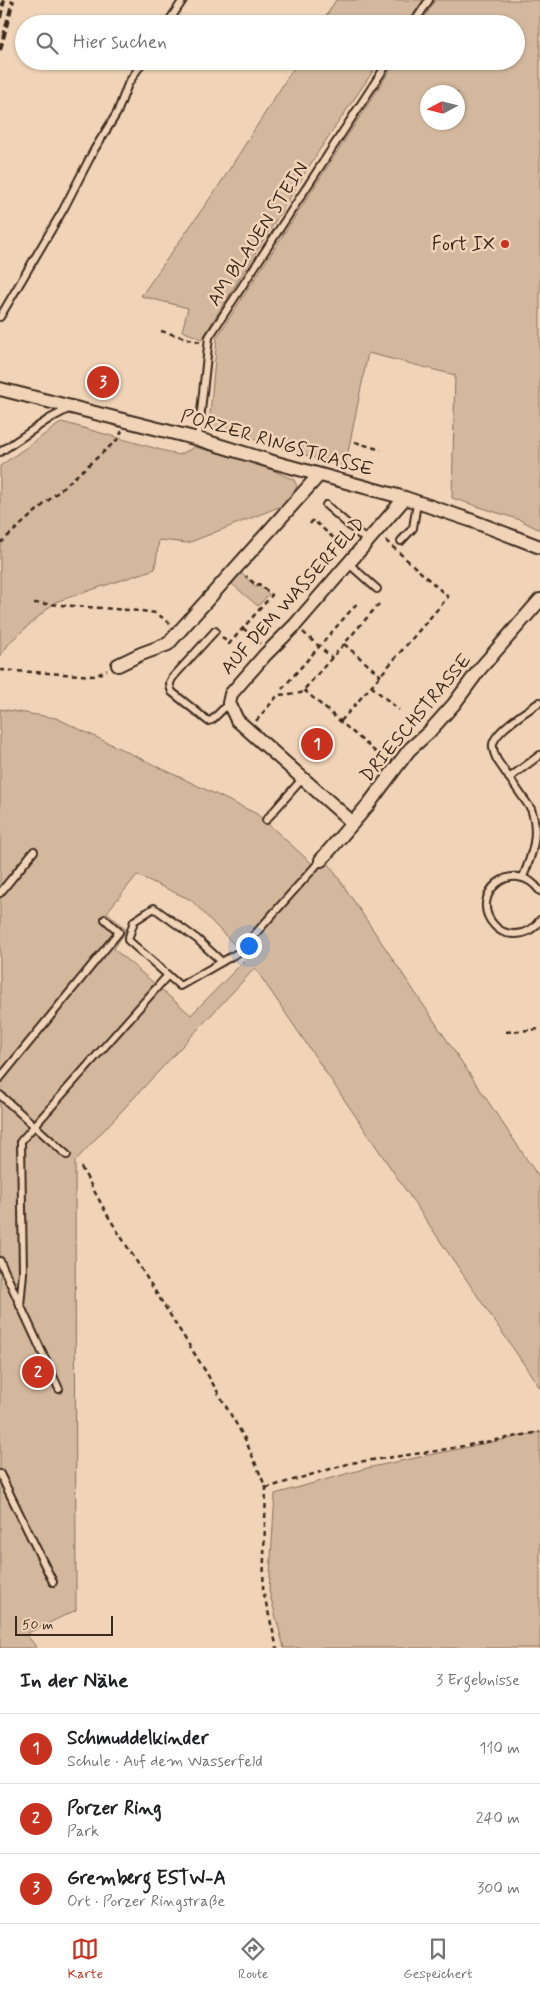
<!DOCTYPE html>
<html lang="de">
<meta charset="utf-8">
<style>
body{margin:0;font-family:Mynerve,sans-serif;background:#f6f6f6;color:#202124}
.compass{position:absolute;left:420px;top:85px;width:45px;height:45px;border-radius:50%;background:#fff;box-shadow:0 1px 4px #0004;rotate:263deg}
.scale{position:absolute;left:15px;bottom:12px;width:98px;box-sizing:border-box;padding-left:5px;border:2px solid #3b2a1e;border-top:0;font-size:14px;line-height:18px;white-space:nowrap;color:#3b2a1e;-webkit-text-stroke:4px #f1d4b7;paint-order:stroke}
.you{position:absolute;left:248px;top:945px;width:18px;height:18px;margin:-12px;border:4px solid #fff;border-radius:50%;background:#1a73e8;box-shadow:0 0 0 8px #1a73e833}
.badge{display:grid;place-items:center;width:32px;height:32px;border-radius:50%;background:#c8321e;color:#fff;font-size:16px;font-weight:700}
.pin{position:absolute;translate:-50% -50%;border:2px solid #fff;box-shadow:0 1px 5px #0006}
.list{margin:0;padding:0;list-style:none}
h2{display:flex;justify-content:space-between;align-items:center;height:65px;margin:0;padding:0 20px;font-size:21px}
h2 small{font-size:16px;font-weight:400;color:#757577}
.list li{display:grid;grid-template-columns:32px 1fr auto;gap:15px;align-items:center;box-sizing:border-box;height:70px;padding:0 20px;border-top:1px solid #e0e0e0}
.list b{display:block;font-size:19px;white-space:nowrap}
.list p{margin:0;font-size:16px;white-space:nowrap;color:#757577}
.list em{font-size:16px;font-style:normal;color:#757577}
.icon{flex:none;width:28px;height:28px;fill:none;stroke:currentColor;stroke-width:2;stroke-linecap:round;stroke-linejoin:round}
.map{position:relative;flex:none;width:540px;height:1648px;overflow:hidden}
.search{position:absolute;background:#fff;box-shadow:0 1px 4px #0004;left:15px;right:15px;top:15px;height:55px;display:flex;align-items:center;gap:12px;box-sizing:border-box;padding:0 18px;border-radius:28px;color:#757577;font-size:19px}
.sheet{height:275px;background:#fff}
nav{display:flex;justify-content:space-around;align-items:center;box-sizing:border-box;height:70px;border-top:1px solid #e0e0e0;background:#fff;font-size:14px;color:#757577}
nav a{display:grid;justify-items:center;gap:2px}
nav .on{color:#c8321e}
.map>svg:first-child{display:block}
.green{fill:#d3b89e;stroke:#87715e;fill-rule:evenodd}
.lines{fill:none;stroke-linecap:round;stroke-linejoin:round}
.service-casing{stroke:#3b2a1e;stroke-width:10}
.minor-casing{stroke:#3b2a1e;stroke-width:16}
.path{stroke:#3b2a1e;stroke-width:2.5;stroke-dasharray:5 4;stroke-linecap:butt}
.service{stroke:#f1d4b7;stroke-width:6}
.minor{stroke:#f1d4b7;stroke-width:12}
.rail{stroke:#3b2a1e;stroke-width:4;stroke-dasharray:8 4;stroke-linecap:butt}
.poi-dot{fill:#c8321e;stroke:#f1d4b7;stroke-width:2}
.labels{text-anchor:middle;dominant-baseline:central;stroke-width:5;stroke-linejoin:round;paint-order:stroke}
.street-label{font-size:19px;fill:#3b2a1e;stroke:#f1d4b7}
.poi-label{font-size:19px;fill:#3b2a1e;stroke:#f1d4b7;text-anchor:end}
</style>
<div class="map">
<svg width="540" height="1648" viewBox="0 0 540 1648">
<rect width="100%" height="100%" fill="#f1d4b7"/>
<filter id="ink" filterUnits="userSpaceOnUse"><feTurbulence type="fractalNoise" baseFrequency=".02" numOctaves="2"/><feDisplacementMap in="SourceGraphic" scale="10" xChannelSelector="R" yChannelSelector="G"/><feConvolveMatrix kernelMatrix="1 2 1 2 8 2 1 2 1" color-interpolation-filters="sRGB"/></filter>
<g filter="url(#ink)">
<path class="green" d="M 336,0 L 423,0 L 406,24 L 321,24 Z
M 435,0 L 540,0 L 540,530 L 520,520 L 452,498 L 455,375 L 368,353 L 345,467 L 209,426 L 217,337 L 396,61 L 516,61 L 516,24 L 420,24 ZM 428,92 L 458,92 L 458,122 L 428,122 Z
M 298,61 L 380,61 L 318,152 L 202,339 L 182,331 L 188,308 L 141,296 L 220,184 Z
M 62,422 L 179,455 L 195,447 L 257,463 L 294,480 L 297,486 L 294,493 L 284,505 L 188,543 L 159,540 L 155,569 L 55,602 L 10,642 L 0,657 L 0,466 Z
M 241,573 L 255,586 L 259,585 L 269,594 L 258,606 L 232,584 Z
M 0,709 L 56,718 L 257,814 L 318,869 L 327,861 L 540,1179 L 540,1388 L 255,968 L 75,1161 L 76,1610 L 26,1634 L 37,1648 L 0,1648 ZM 137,875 L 191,900 L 247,958 L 191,1015 L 114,949 L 126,930 L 107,912 Z
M 540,1432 L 540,1648 L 284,1648 L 269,1591 L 275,1494 L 367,1468 Z"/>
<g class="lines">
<g class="service-casing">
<path id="service" d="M 167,24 L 183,0
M 413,24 L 429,0
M 0,317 L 63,210 L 94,150 L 117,113 L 128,84 L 143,61
M 198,439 L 209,337 L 389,61
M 0,452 L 49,419 L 70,408
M 326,505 L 367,541
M 401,541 L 413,528 L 417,503
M 348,563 L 377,589
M 215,631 L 174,676 C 169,682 169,685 172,692 L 208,721 L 212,720 L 229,703
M 509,778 L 540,755
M 266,820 L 303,778
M 523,877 C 532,855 540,833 531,809 L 497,760 C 495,755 492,750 493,744 C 496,730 528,710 540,702
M 540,891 C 514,855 467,895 494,925 C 499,931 507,934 514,934 C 525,934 534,929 540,920
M 0,893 L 34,851
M 222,962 L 197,939 L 154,908 L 134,921 L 128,940 L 180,986 L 239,952 L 321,860
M 0,1078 L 119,932 L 105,919
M 0,1095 L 67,1155
M 0,1261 L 59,1389
M 20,1306 L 23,1273 L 21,1141 L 168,975
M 0,1474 L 53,1582"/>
</g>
<g class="minor-casing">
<path id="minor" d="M 0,389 L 198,439 L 273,462 L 405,498 L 470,520 L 540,547
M 118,665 L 141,654 L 168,644 L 319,475
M 353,823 L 237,720 L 229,703 L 231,694 L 265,655 L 295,625 L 405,498
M 321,860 L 368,805 L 409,750 L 429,732 L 454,704 L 479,670 L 540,600"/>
</g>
<path class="path" d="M 161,331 L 200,342
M 355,442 L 381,450
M 310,524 L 313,520 L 345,548
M 0,543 L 117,440 L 122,431
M 34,603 L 141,611 L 156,613 L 171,624
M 243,628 L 260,644
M 303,632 L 332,658
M 222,637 L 229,644 L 272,595 L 259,584 L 257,586 L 246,576
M 344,644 L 381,676
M 0,670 L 95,676 L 107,670
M 371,686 L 399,710
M 282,689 L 359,601
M 304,690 L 386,761
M 256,721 L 278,695 L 301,693 L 379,604
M 341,721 L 448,597 L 384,539
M 506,1032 L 540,1029
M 81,1167 L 108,1216 L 206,1372 L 245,1439 L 266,1488 L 263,1591 L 277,1648
M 266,1488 L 351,1463 L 436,1451 L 540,1432"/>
<use href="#service" class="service"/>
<use href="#minor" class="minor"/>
<path class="rail" d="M 0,18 L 4,0
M 0,50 L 13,0"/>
</g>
</g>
<circle class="poi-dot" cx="505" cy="244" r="5"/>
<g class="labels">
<g class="street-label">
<text transform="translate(258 234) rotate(-57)">AM BLAUEN STEIN</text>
<text transform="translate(277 443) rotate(16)">PORZER RINGSTRASSE</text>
<text transform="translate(293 596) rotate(-48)">AUF DEM WASSERFELD</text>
<text transform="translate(416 718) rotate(-50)">DRIESCHSTRASSE</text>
</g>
<g class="poi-label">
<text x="495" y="244">Fort IX</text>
</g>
</g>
</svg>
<svg class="compass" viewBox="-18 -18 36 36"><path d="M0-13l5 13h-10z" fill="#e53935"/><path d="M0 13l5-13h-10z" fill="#757577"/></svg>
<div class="scale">50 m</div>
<div class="you"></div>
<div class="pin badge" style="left:317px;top:744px">1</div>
<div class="pin badge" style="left:38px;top:1372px">2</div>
<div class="pin badge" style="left:103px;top:382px">3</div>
<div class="search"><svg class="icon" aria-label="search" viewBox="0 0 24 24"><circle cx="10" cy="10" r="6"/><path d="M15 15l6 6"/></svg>Hier suchen</div>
</div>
<section class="sheet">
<h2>In der Nähe<small>3 Ergebnisse</small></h2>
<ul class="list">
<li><span class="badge">1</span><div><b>Schmuddelkinder</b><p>Schule · Auf dem Wasserfeld</p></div><em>110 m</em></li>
<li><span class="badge">2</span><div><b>Porzer Ring</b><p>Park</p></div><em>240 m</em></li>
<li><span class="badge">3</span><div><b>Gremberg ESTW-A</b><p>Ort · Porzer Ringstraße</p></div><em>300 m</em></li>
</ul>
</section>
<nav>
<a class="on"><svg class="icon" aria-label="map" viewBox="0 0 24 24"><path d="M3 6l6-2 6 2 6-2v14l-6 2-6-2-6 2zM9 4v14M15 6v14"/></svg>Karte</a>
<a><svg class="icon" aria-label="directions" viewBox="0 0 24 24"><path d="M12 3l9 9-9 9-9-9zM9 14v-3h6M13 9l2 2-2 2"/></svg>Route</a>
<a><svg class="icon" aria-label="saved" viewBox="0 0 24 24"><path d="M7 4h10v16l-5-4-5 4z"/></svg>Gespeichert</a>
</nav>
